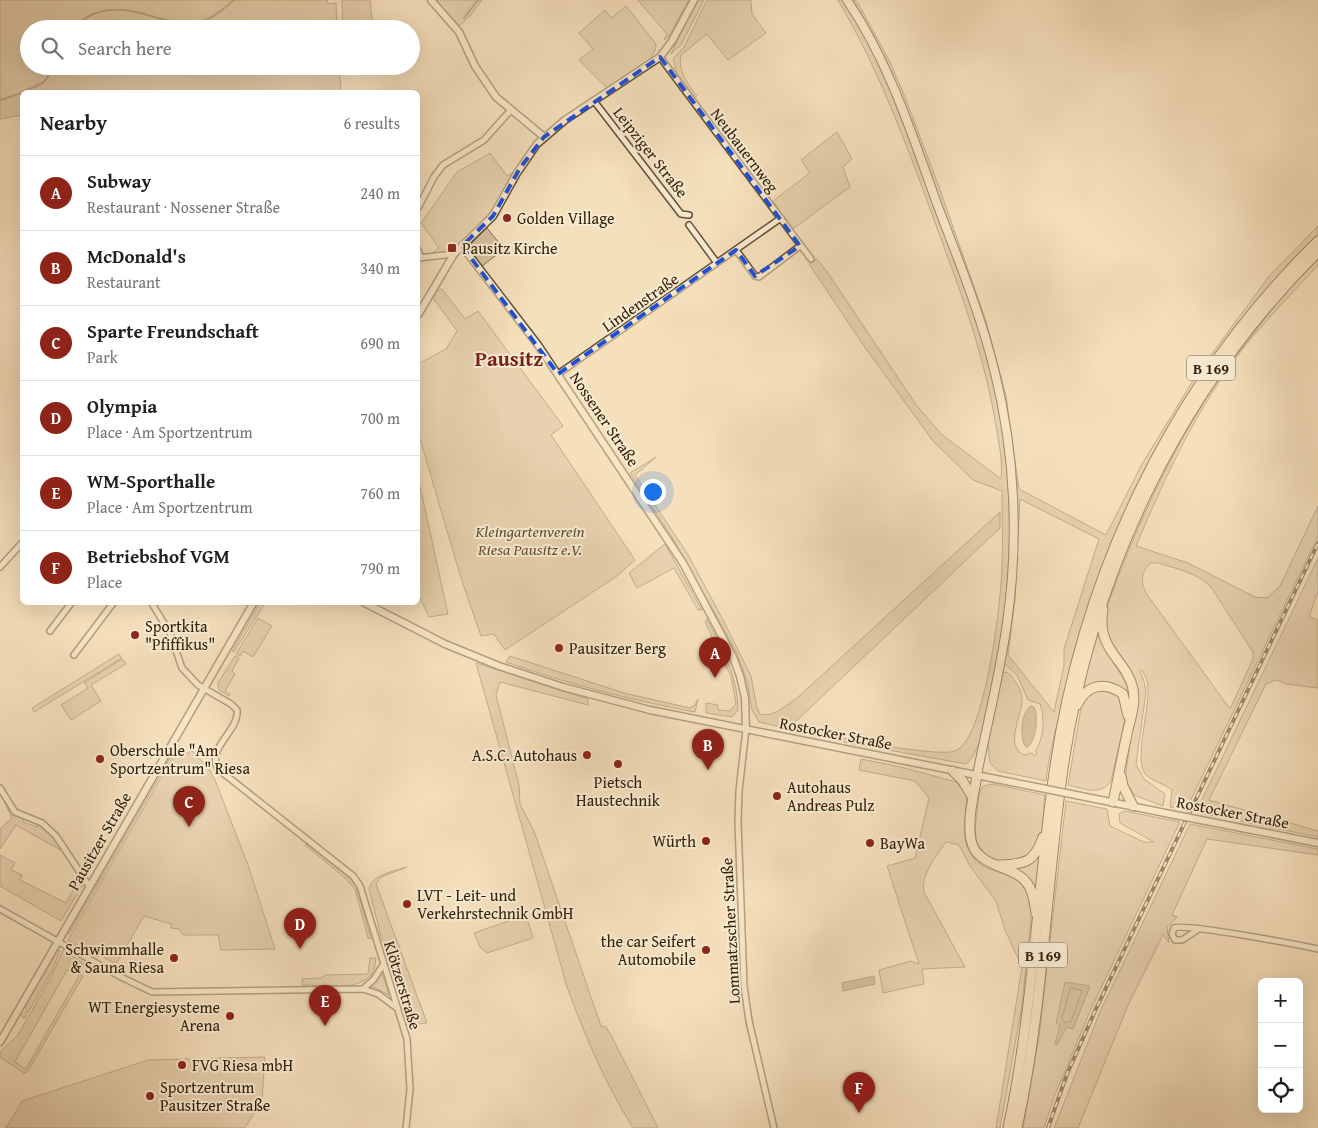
<!DOCTYPE html>
<meta charset="utf-8">
<style>
body{margin:0;font-family:"Gentium Book Plus",serif;background:#f6f6f6;color:#202124}
.controls{position:absolute;right:15px;bottom:15px;display:grid;overflow:hidden;border-radius:8px;box-shadow:0 5px 20px #0002}
.controls button{width:45px;height:45px;display:grid;place-items:center;padding:0;border:0;border-bottom:1px solid #e0e0e0;background:#fff;color:#202124;font:25px sans-serif}
.you{position:absolute;left:652px;top:491px;width:18px;height:18px;margin:-12px;border:4px solid #fff;border-radius:50%;background:#1a73e8;box-shadow:0 0 0 8px #1a73e833}
.badge{display:grid;place-items:center;width:32px;height:32px;border-radius:50%;background:#8f2418;color:#fff;font-size:16px;font-weight:700}
.pin{position:absolute;translate:-50% -41px;filter:drop-shadow(0 1px 2px #0008)}
.pin::after{content:'';position:absolute;top:26px;width:18px;height:15px;background:inherit;clip-path:polygon(0 0,100% 0,50% 100%)}
.list{margin:0;padding:0;list-style:none}
h2{display:flex;justify-content:space-between;align-items:center;height:65px;margin:0;padding:0 20px;font-size:21px}
h2 small{font-size:16px;font-weight:400;color:#757577}
.list li{display:grid;grid-template-columns:32px 1fr auto;gap:15px;align-items:center;box-sizing:border-box;height:75px;padding:0 20px;border-top:1px solid #e0e0e0}
.list b{display:block;font-size:19px;white-space:nowrap}
.list p{margin:0;font-size:16px;white-space:nowrap;color:#757577}
.list em{font-size:16px;font-style:normal;color:#757577}
.icon{flex:none;width:28px;height:28px;fill:none;stroke:currentColor;stroke-width:2;stroke-linecap:round;stroke-linejoin:round}
.map{position:relative;flex:none;width:1318px;height:1128px;overflow:hidden}
.search{position:absolute;background:#fff;box-shadow:0 5px 20px #0002;left:20px;top:20px;width:400px;height:55px;display:flex;align-items:center;gap:12px;box-sizing:border-box;padding:0 18px;border-radius:28px;color:#757577;font-size:19px}
.panel{position:absolute;background:#fff;box-shadow:0 5px 20px #0002;left:20px;top:90px;width:400px;height:515px;border-radius:8px}
.map>svg:first-child{display:block}
.green{fill:#d4bf9d;stroke:#847051;fill-rule:evenodd}
.water{fill:#b39f7e;stroke:#806c4e}
.lines{fill:none;stroke-linecap:round;stroke-linejoin:round}
.shore{stroke:#736042;stroke-width:1}
.stream{stroke:#806c4e;stroke-width:2}
.minor-casing{stroke:#645033;stroke-width:8}
.tertiary-casing{stroke:#645033;stroke-width:9}
.secondary-casing{stroke:#332005;stroke-width:10}
.trunk-casing{stroke:#332005;stroke-width:11}
.minor{stroke:#f8ebd3;stroke-width:5}
.tertiary{stroke:#f8ebd3;stroke-width:6}
.secondary{stroke:#f8ebd3;stroke-width:8}
.trunk{stroke:#f5e0bc;stroke-width:9}
.rail-casing{stroke:#332005;stroke-width:4}
.rail{stroke:#f8ebd3;stroke-width:2;stroke-dasharray:5.5;stroke-linecap:butt}
.tertiary-bridge-casing{stroke:#645033;stroke-width:9;stroke-linecap:butt}
.tertiary-bridge{stroke:#f8ebd3;stroke-width:6}
.marked{fill:none;stroke:#1d4ed8;stroke-width:4;stroke-dasharray:10 6;stroke-linejoin:round}
.poi-dot{fill:#8f2418;stroke:#f8ebd3;stroke-width:2}
.labels{text-anchor:middle;dominant-baseline:central;stroke-width:4;stroke-linejoin:round;paint-order:stroke}
.shield{fill:#f8ebd3;stroke:#6e5d43;stroke-width:1}
.shield-label{font-size:15px;font-weight:bold;fill:#332005}
.street-label{font-size:16px;fill:#332005;stroke:#f8ebd3}
.poi-label{font-size:16px;fill:#332005;stroke:#f8ebd3;text-anchor:start}
.park-label{font-size:16px;font-style:italic;fill:#635033;stroke:#f8ebd3}
.district-label{font-size:21px;font-weight:bold;fill:#7a1f14;stroke:#f8ebd3}
</style>
<div class="map">
<svg width="1318" height="1128" viewBox="0 0 1318 1128">
<rect width="100%" height="100%" fill="#f5e0bc"/>
<filter id="stains"><feTurbulence type="fractalNoise" baseFrequency=".004" numOctaves="4"/><feColorMatrix values="0 0 0 0 .2 0 0 0 0 .09 0 0 0 0 .02 0 0 0 .5 -.17"/></filter>
<radialGradient id="worn" r=".72"><stop offset=".6" stop-color="#630" stop-opacity="0"/><stop offset="1" stop-color="#630" stop-opacity=".3"/></radialGradient>
<path class="green" d="M 0,0 L 327,0 L 328,4 L 336,3 L 337,29 L 29,29 L 29,66 L 339,66 L 341,92 L 46,92 L 45,89 L 42,92 L 22,92 L 22,115 L 0,119 Z
M 342,0 L 370,0 L 373,29 L 343,29 Z
M 435,0 L 482,0 L 470,16 L 459,26 Z
M 638,0 L 689,0 L 669,36 L 664,40 L 667,34 Z
M 697,0 L 704,0 L 681,45 L 671,54 Z
M 707,0 L 751,0 L 752,14 L 766,33 L 728,60 L 707,34 L 681,55 C 678,70 687,84 697,96 L 693,98 L 678,76 L 673,59 L 684,47 Z
M 838,0 L 843,0 C 883,62 907,130 932,198 C 954,257 979,317 993,378 C 1016,477 1014,579 994,679 C 989,702 983,751 966,764 L 839,741 L 759,722 L 752,710 L 747,681 L 736,651 L 672,537 L 630,473 L 656,457 L 635,475 L 687,553 L 721,616 L 751,676 L 757,708 L 760,714 C 774,718 786,705 797,698 L 1000,512 L 1000,528 L 791,726 C 813,734 938,758 955,751 C 986,739 1001,600 1002,567 C 1003,542 1002,517 1002,491 L 973,480 L 933,441 L 864,346 L 809,264 L 817,259 L 828,273 L 917,406 L 941,434 L 1001,479 C 1003,462 999,443 996,426 C 986,364 966,306 944,247 C 913,163 884,78 838,0 Z
M 850,0 L 855,0 L 859,5 L 890,62 L 905,97 L 939,187 L 986,321 L 1006,396 L 1019,489 L 1106,535 L 1142,464 L 1197,374 L 1270,275 L 1318,226 L 1318,235 C 1189,364 1101,525 1062,703 C 1056,729 1049,754 1046,781 L 998,771 L 990,763 L 988,744 L 1001,673 L 1007,672 C 1014,677 1024,693 1022,702 C 1021,717 1004,748 1025,755 L 1032,753 L 1035,756 L 1037,754 L 1035,751 C 1044,740 1045,716 1040,704 L 1028,700 L 1017,675 L 1003,662 L 1007,640 L 1012,459 L 970,286 L 911,124 ZM 1020,499 L 1099,539 L 1064,649 L 1064,665 L 1054,712 L 1008,655 L 1015,600 Z
M 626,6 L 656,44 C 657,62 622,80 608,89 L 579,60 L 593,49 L 579,33 L 605,10 L 611,18 Z
M 837,132 L 852,159 L 843,167 L 850,187 L 793,229 L 773,201 L 810,173 L 801,160 Z
M 490,153 L 507,176 L 512,173 C 506,191 472,244 452,248 C 450,249 448,248 446,249 L 447,251 L 429,255 L 439,248 L 421,223 L 457,172 Z
M 487,228 L 504,249 L 481,267 L 470,245 Z
M 1318,257 L 1318,265 C 1294,292 1268,317 1246,345 C 1198,405 1166,475 1136,546 L 1188,563 L 1255,597 L 1267,598 L 1280,586 L 1318,506 L 1318,536 L 1186,810 L 1170,807 L 1172,790 C 1164,783 1153,782 1146,775 C 1133,761 1150,708 1148,688 C 1148,681 1145,675 1142,670 L 1140,671 L 1144,681 L 1146,692 L 1136,764 L 1144,779 L 1165,794 L 1163,806 L 1134,795 L 1125,780 L 1136,698 L 1108,640 L 1105,614 L 1108,604 C 1134,532 1165,465 1205,400 L 1205,397 L 1280,298 ZM 1151,563 L 1158,563 C 1177,569 1196,572 1211,587 L 1253,652 L 1253,659 L 1230,709 L 1146,593 C 1140,581 1141,572 1151,563 Z
M 442,289 L 465,319 L 478,311 L 563,426 L 551,435 L 635,560 L 617,576 L 505,650 L 494,634 L 481,636 L 460,575 L 418,432 L 418,364 L 446,349 L 457,331 L 433,298 L 438,290 Z
M 418,477 L 448,614 L 429,617 L 418,594 Z
M 665,544 L 702,610 L 698,610 L 674,568 L 637,588 L 629,573 Z
M 1318,558 L 1318,592 L 1309,617 L 1318,620 L 1318,688 L 1286,684 L 1276,680 L 1266,684 L 1209,800 L 1318,831 L 1318,837 L 1196,812 Z
M 260,603 L 265,603 L 234,652 L 232,651 Z
M 258,618 L 272,626 L 253,657 L 243,651 L 240,656 L 236,654 Z
M 707,619 C 722,649 738,676 738,710 L 732,717 L 706,713 L 706,703 L 718,705 L 718,710 L 730,711 L 736,704 L 731,676 L 705,622 Z
M 1098,624 C 1101,634 1102,645 1108,654 C 1119,673 1131,684 1130,707 L 1125,694 L 1110,684 L 1081,694 Z
M 119,654 L 122,658 L 34,712 L 32,708 Z
M 235,656 L 239,658 L 232,671 L 235,674 L 225,691 L 230,694 L 229,696 L 219,690 L 218,683 Z
M 510,656 L 624,693 L 690,708 L 695,705 L 698,699 L 695,712 C 630,700 568,684 506,662 Z
M 122,659 L 126,664 L 91,685 L 101,701 L 71,720 L 61,705 L 88,688 L 84,683 Z
M 476,663 L 588,699 L 588,705 L 500,682 L 496,695 L 519,785 L 520,804 L 534,831 L 593,1003 L 601,1026 L 606,1027 L 612,1037 L 658,1128 L 633,1128 C 605,1083 585,1036 567,987 Z
M 1104,689 L 1120,696 L 1126,714 L 1111,781 C 1101,797 1082,788 1068,785 L 1082,702 L 1094,691 Z
M 175,745 L 177,746 L 69,934 L 66,933 Z
M 179,746 L 188,754 L 191,750 L 208,767 L 215,780 L 248,865 L 275,949 L 221,950 L 218,935 L 183,935 L 179,929 L 171,928 L 171,924 L 144,916 L 116,964 L 98,954 L 96,956 L 68,940 Z
M 861,759 L 901,767 L 956,782 L 966,793 C 968,810 961,826 966,843 C 980,888 1022,855 1032,908 L 1022,1005 L 1000,1128 L 996,1128 L 1022,967 L 1005,930 L 996,901 L 970,866 L 959,845 L 946,842 C 937,855 920,876 924,892 L 965,967 L 922,969 L 924,984 L 883,993 L 879,970 L 911,961 L 919,964 L 887,866 L 915,858 L 929,798 L 915,781 L 859,770 Z
M 993,784 L 1045,795 C 1043,810 1044,827 1040,841 C 1032,868 987,869 977,842 C 974,833 976,822 977,812 C 978,803 978,794 983,786 Z
M 0,793 L 12,812 L 24,820 L 23,822 L 37,827 L 39,823 L 56,838 L 64,852 L 16,825 L 0,849 L 0,829 L 12,818 Z
M 1066,801 L 1107,809 L 1110,826 L 1144,842 L 1154,842 L 1120,823 L 1119,814 L 1124,811 L 1180,822 L 1092,1007 L 1054,1097 L 1044,1128 L 1023,1128 L 1039,1037 ZM 1090,986 L 1073,1029 L 1067,1027 L 1056,1044 L 1060,1025 Z
M 1190,824 L 1318,849 L 1318,855 L 1207,839 L 1172,915 L 1177,917 L 1167,927 L 1169,943 L 1163,935 L 1129,1003 L 1078,1128 L 1054,1128 L 1100,1012 Z
M 308,844 L 349,877 L 356,886 L 371,939 L 368,938 L 355,889 L 344,877 L 305,845 Z
M 1042,850 L 1038,898 L 1012,869 L 1020,867 Z
M 0,855 L 15,863 L 11,870 L 22,875 L 20,880 L 66,903 L 80,878 L 84,883 L 61,921 L 0,886 Z
M 407,867 L 381,877 L 376,884 L 427,1023 L 411,1025 L 385,952 L 369,889 C 372,874 395,871 407,867 Z
M 526,915 L 533,938 L 487,953 L 480,947 L 474,933 Z
M 60,950 L 52,971 L 24,1019 L 21,1016 L 27,1010 L 25,1008 L 27,1001 L 55,951 Z
M 63,950 L 89,967 L 77,963 L 72,972 L 67,970 L 15,1062 L 26,1069 L 79,976 L 77,973 L 83,976 L 28,1071 L 24,1073 L 0,1057 L 0,1052 L 18,1035 L 51,977 Z
M 370,958 L 376,958 C 375,995 329,985 302,985 L 302,979 L 321,978 L 326,975 L 368,974 Z
M 380,975 L 383,976 L 389,995 L 371,986 Z
M 265,1057 L 262,1100 L 245,1128 L 6,1128 L 22,1101 L 148,1060 Z"/>
<path class="water" d="M 1031,706 L 1034,707 C 1039,716 1036,740 1028,747 L 1026,747 C 1019,738 1021,712 1031,706 Z
M 874,976 L 875,984 L 843,991 L 842,983 Z
M 1065,982 L 1090,986 L 1073,1029 L 1067,1027 L 1057,1045 L 1055,1044 L 1060,1025 L 1056,1023 Z"/>
<g class="lines">
<path class="shore" d="M 1071,988 L 1081,990 L 1082,992 L 1071,1021 L 1065,1023 L 1062,1019 Z"/>
<path class="stream" d="M 464,18 L 478,0
M 76,29 C 81,21 85,18 93,14 C 131,0 157,25 194,23 C 209,22 223,9 234,0
M 23,92 L 43,83 L 56,66
M 0,100 L 22,93"/>
<g class="minor-casing">
<path id="minor" d="M 660,57 L 811,259
M 594,101 L 681,214 L 689,215
M 418,208 L 434,177 L 443,165 L 484,140 L 510,111
M 689,225 L 717,263
M 418,250 L 421,258
M 736,250 L 755,276 L 759,277 L 800,246
M 418,258 L 454,254
M 558,374 L 781,218
M 0,567 L 22,543
M 151,602 L 170,633 L 182,668 L 198,685 L 231,704 L 237,710 C 240,730 206,748 218,769 L 353,876 L 360,886 L 407,1039 L 410,1089 L 406,1128
M 50,631 L 72,602
M 74,655 L 114,602
M 746,729 L 739,791 L 738,822 L 744,986 L 749,1021 L 774,1128
M 0,788 L 15,812 L 42,823 L 56,836 L 89,886
M 0,909 L 121,977 L 152,992 L 363,989 L 378,994 L 397,1008
M 1199,929 L 1182,940 L 1175,940 L 1172,934 L 1174,928 C 1185,923 1299,945 1318,949
M 363,989 L 374,979 L 383,965"/>
</g>
<g class="tertiary-casing">
<path id="tertiary" d="M 431,0 L 459,32 L 475,66 L 496,97 L 544,137
M 462,246 L 538,345 L 683,563 L 733,657 L 740,676 L 745,698 L 746,729
M 418,315 L 454,254 L 493,216 L 517,173 L 537,144 L 565,120 L 660,57 L 672,41 L 694,0
M 363,602 L 445,644 L 499,666 L 563,687 L 650,710 L 1036,787
M 1076,795 L 1175,815
M 1201,820 L 1318,843
M 0,1042 L 254,602"/>
</g>
<g class="secondary-casing">
<path id="secondary" d="M 847,0 C 889,62 912,134 937,204 C 958,259 981,315 995,373 C 1015,453 1019,541 1007,623 C 1000,674 987,724 977,775"/>
</g>
<g class="trunk-casing">
<path id="trunk" d="M 1103,609 C 1096,652 1127,659 1133,689 C 1136,706 1130,719 1127,734 C 1122,757 1118,779 1113,802
M 1077,705 C 1087,684 1105,681 1123,694 L 1128,716
M 953,771 L 962,780 L 973,798
M 977,775 C 974,795 967,819 971,840 C 977,869 1013,864 1027,883 C 1034,892 1034,903 1036,913
M 1121,776 L 1123,786 L 1133,806
M 999,865 C 1025,864 1034,863 1043,837
M 1008,1128 C 1033,1011 1037,891 1054,773 C 1082,573 1173,383 1318,241
M 1017,1128 C 1043,1010 1046,888 1063,769 C 1091,575 1179,390 1318,252"/>
</g>
<use href="#minor" class="minor"/>
<use href="#tertiary" class="tertiary"/>
<use href="#secondary" class="secondary"/>
<use href="#trunk" class="trunk"/>
<g class="rail-casing">
<path id="rail" d="M 1048,1128 L 1067,1074 L 1095,1011 L 1318,543"/>
</g>
<use href="#rail" class="rail"/>
<g class="tertiary-bridge-casing">
<path id="tertiary-bridge" d="M 1036,787 L 1076,795
M 1175,815 L 1201,820"/>
</g>
<use href="#tertiary-bridge" class="tertiary-bridge"/>
</g>
<path d="M0 0H1318V1128H0ZM 660,57 L 800,246 L 755,276 L 736,250 L 558,374 L 462,246 L 493,216 L 520,168 L 544,137 Z" fill="#f5e0bc" fill-opacity=".55" fill-rule="evenodd"/>
<path class="marked" d="M 660,57 L 800,246 L 755,276 L 736,250 L 558,374 L 462,246 L 493,216 L 520,168 L 544,137 Z"/>
<g class="poi-dot">
<circle cx="507" cy="218" r="5"/>
<rect x="447" y="243" width="10" height="10" rx="2.5"/>
<circle cx="135" cy="635" r="5"/>
<circle cx="559" cy="648" r="5"/>
<circle cx="587" cy="755" r="5"/>
<circle cx="100" cy="759" r="5"/>
<circle cx="618" cy="764" r="5"/>
<circle cx="777" cy="796" r="5"/>
<circle cx="706" cy="841" r="5"/>
<circle cx="870" cy="843" r="5"/>
<circle cx="407" cy="904" r="5"/>
<circle cx="706" cy="950" r="5"/>
<circle cx="174" cy="958" r="5"/>
<circle cx="230" cy="1016" r="5"/>
<circle cx="182" cy="1065" r="5"/>
<circle cx="150" cy="1096" r="5"/>
</g>
<g class="labels">
<g class="shield">
<rect x="1187" y="355.5" width="48" height="25" rx="4"/>
<rect x="1019" y="942.5" width="48" height="25" rx="4"/>
</g>
<g class="shield-label">
<text x="1211" y="368">B 169</text>
<text x="1043" y="955">B 169</text>
</g>
<g class="street-label">
<text transform="translate(745 150) rotate(53)">Neubauernweg</text>
<text transform="translate(651 152) rotate(52)">Leipziger Straße</text>
<text transform="translate(640 302) rotate(-35)">Lindenstraße</text>
<text transform="translate(605 419) rotate(56)">Nossener Straße</text>
<text transform="translate(836 733) rotate(11)">Rostocker Straße</text>
<text transform="translate(1233 812) rotate(11)">Rostocker Straße</text>
<text transform="translate(99 841) rotate(-60)">Pausitzer Straße</text>
<text transform="translate(730 931) rotate(-93)">Lommatzscher Straße</text>
<text transform="translate(403 985) rotate(73)">Klötzerstraße</text>
</g>
<g class="poi-label">
<text x="517" y="218">Golden Village</text>
<text x="462" y="248">Pausitz Kirche</text>
<text x="145" y="626">Sportkita<tspan x="145" dy="18">"Pfiffikus"</tspan></text>
<text x="569" y="648">Pausitzer Berg</text>
<text x="110" y="750">Oberschule "Am<tspan x="110" dy="18">Sportzentrum" Riesa</tspan></text>
<text x="577" y="755" text-anchor="end">A.S.C. Autohaus</text>
<text x="618" y="782" text-anchor="middle">Pietsch<tspan x="618" dy="18">Haustechnik</tspan></text>
<text x="787" y="787">Autohaus<tspan x="787" dy="18">Andreas Pulz</tspan></text>
<text x="696" y="841" text-anchor="end">Würth</text>
<text x="880" y="843">BayWa</text>
<text x="417" y="895">LVT - Leit- und<tspan x="417" dy="18">Verkehrstechnik GmbH</tspan></text>
<text x="696" y="941" text-anchor="end">the car Seifert<tspan x="696" dy="18">Automobile</tspan></text>
<text x="164" y="949" text-anchor="end">Schwimmhalle<tspan x="164" dy="18">&amp; Sauna Riesa</tspan></text>
<text x="220" y="1007" text-anchor="end">WT Energiesysteme<tspan x="220" dy="18">Arena</tspan></text>
<text x="192" y="1065">FVG Riesa mbH</text>
<text x="160" y="1087">Sportzentrum<tspan x="160" dy="18">Pausitzer Straße</tspan></text>
</g>
<g class="park-label">
<text x="530" y="531">Kleingartenverein<tspan x="530" dy="18">Riesa Pausitz e.V.</tspan></text>
</g>
<g class="district-label">
<text x="509" y="358">Pausitz</text>
</g>
</g>
<rect width="100%" height="100%" filter="url(#stains)"/>
<rect width="100%" height="100%" fill="url(#worn)"/>
</svg>
<div class="controls">
<button>+</button>
<button>−</button>
<button><svg class="icon" aria-label="locate" viewBox="0 0 24 24"><circle cx="12" cy="12" r="6"/><path d="M12 2v4M12 18v4M2 12h4M18 12h4"/></svg></button>
</div>
<div class="you"></div>
<div class="pin badge" style="left:715px;top:678px">A</div>
<div class="pin badge" style="left:708px;top:770px">B</div>
<div class="pin badge" style="left:189px;top:827px">C</div>
<div class="pin badge" style="left:300px;top:949px">D</div>
<div class="pin badge" style="left:325px;top:1026px">E</div>
<div class="pin badge" style="left:859px;top:1113px">F</div>
<div class="search"><svg class="icon" aria-label="search" viewBox="0 0 24 24"><circle cx="10" cy="10" r="6"/><path d="M15 15l6 6"/></svg>Search here</div>
<section class="panel">
<h2>Nearby<small>6 results</small></h2>
<ul class="list">
<li><span class="badge">A</span><div><b>Subway</b><p>Restaurant · Nossener Straße</p></div><em>240 m</em></li>
<li><span class="badge">B</span><div><b>McDonald's</b><p>Restaurant</p></div><em>340 m</em></li>
<li><span class="badge">C</span><div><b>Sparte Freundschaft</b><p>Park</p></div><em>690 m</em></li>
<li><span class="badge">D</span><div><b>Olympia</b><p>Place · Am Sportzentrum</p></div><em>700 m</em></li>
<li><span class="badge">E</span><div><b>WM-Sporthalle</b><p>Place · Am Sportzentrum</p></div><em>760 m</em></li>
<li><span class="badge">F</span><div><b>Betriebshof VGM</b><p>Place</p></div><em>790 m</em></li>
</ul>
</section>
</div>
